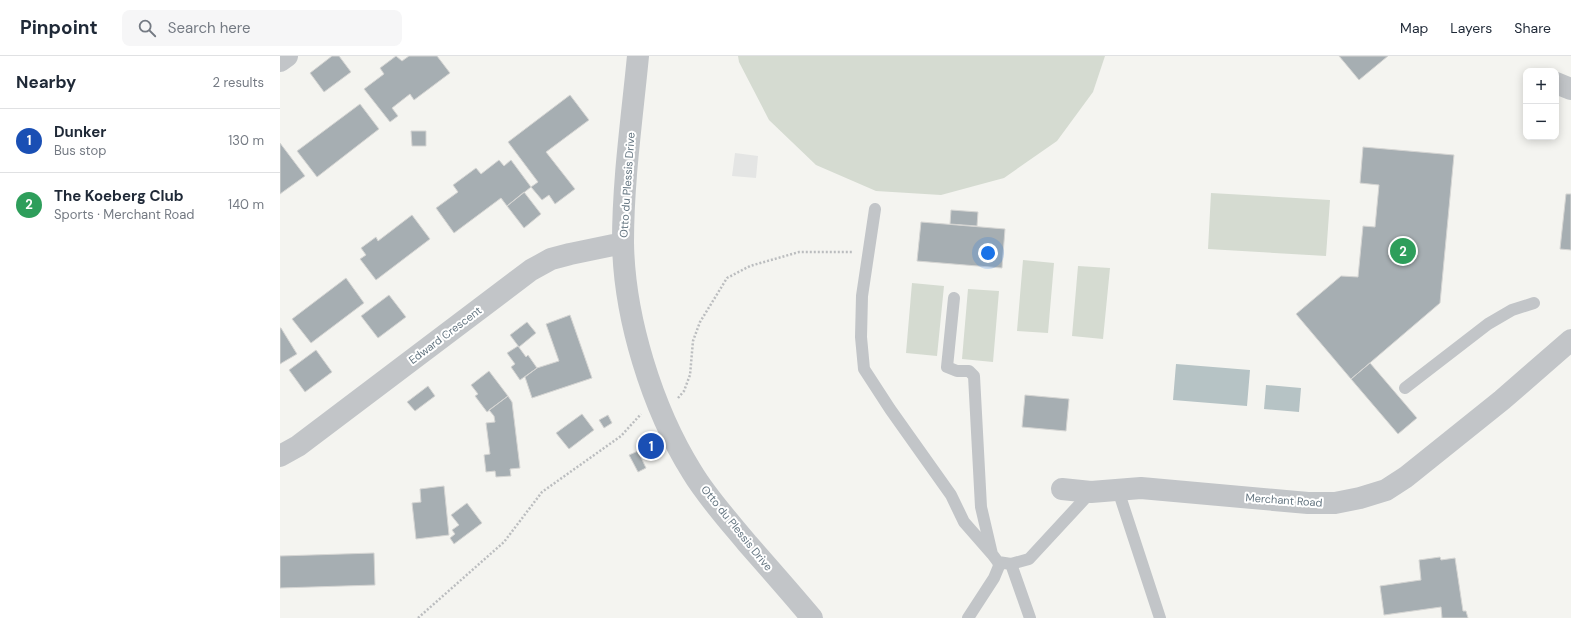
<!DOCTYPE html>
<meta charset="utf-8">
<style>
body{margin:0;font-family:"DM Sans",sans-serif;background:#f6f6f7;color:#1f2937}
.controls{position:absolute;right:12px;top:12px;display:grid;overflow:hidden;border-radius:8px;box-shadow:0 2px 10px #0003}
.controls button{width:36px;height:36px;display:grid;place-items:center;padding:0;border:0;border-bottom:1px solid #e0e1e3;background:#fff;color:#1f2937;font:20px sans-serif}
.you{position:absolute;left:708px;top:197px;width:14px;height:14px;margin:-10px;border:3px solid #fff;border-radius:50%;background:#1a73e8;box-shadow:0 0 0 6px #1a73e833}
.badge{display:grid;place-items:center;width:26px;height:26px;border-radius:50%;background:#da482a;color:#fff;font-size:13px;font-weight:700}
.pin{position:absolute;translate:-50% -50%;border:2px solid #fff;box-shadow:0 1px 4px #0006}
.list{margin:0;padding:0;list-style:none}
h2{display:flex;justify-content:space-between;align-items:center;height:52px;margin:0;padding:0 16px;font-size:17px}
h2 small{font-size:13px;font-weight:400;color:#747a83}
.list li{display:grid;grid-template-columns:26px 1fr auto;gap:12px;align-items:center;box-sizing:border-box;height:64px;padding:0 16px;border-top:1px solid #e0e1e3}
.list b{display:block;font-size:15px;white-space:nowrap}
.list p{margin:0;font-size:13px;white-space:nowrap;color:#747a83}
.list em{font-size:13px;font-style:normal;color:#747a83}
.icon{flex:none;width:22px;height:22px;fill:none;stroke:currentColor;stroke-width:2;stroke-linecap:round;stroke-linejoin:round}
.map{position:relative;flex:none;width:1291px;height:562px;overflow:hidden}
header{display:flex;align-items:center;gap:24px;box-sizing:border-box;height:56px;padding:0 20px;background:#fff;border-bottom:1px solid #e0e1e3}
header strong{font-size:19px}
nav{display:flex;gap:22px;margin-inline-start:auto;font-size:14px}
.search{width:280px;height:36px;background:#f6f6f7;display:flex;align-items:center;gap:10px;box-sizing:border-box;padding:0 14px;border-radius:8px;color:#747a83;font-size:15px}
main{display:flex}
aside{flex:1;background:#fff}
.map>svg:first-child{display:block}
.built{fill:#e4e5e4}
.green{fill:#d5dbd1}
.water{fill:#b6c3c5}
.building{fill:#a6aeb2;stroke:#d5d5d3}
.lines{fill:none;stroke-linecap:round;stroke-linejoin:round}
.path{stroke:#bbbdbf;stroke-width:2.5;stroke-dasharray:2 2;stroke-linecap:butt}
.service{stroke:#c2c5c8;stroke-width:12}
.minor{stroke:#c2c5c8;stroke-width:22}
.labels{text-anchor:middle;dominant-baseline:central;stroke-width:4;stroke-linejoin:round;paint-order:stroke}
.street-label{font-size:11px;fill:#647580;stroke:#fff}
</style>
<header>
<strong>Pinpoint</strong>
<div class="search"><svg class="icon" aria-label="search" viewBox="0 0 24 24"><circle cx="10" cy="10" r="6"/><path d="M15 15l6 6"/></svg>Search here</div>
<nav><a>Map</a><a>Layers</a><a>Share</a></nav>
</header>
<main>
<aside>
<h2>Nearby<small>2 results</small></h2>
<ul class="list">
<li><span class="badge" style="background:#1a4fb4">1</span><div><b>Dunker</b><p>Bus stop</p></div><em>130 m</em></li>
<li><span class="badge" style="background:#2e9e5b">2</span><div><b>The Koeberg Club</b><p>Sports · Merchant Road</p></div><em>140 m</em></li>
</ul>
</aside>
<div class="map">
<svg width="1291" height="562" viewBox="0 0 1291 562">
<rect width="100%" height="100%" fill="#f4f4f0"/>
<path class="built" d="M 455,97 L 478,100 L 476,122 L 452,120 Z"/>
<path class="green" d="M 458,0 L 825,0 L 813,36 L 777,85 L 724,122 L 661,139 L 596,135 L 536,109 L 489,64 L 459,6 Z
M 931,137 L 1050,144 L 1046,200 L 928,193 Z
M 743,204 L 774,207 L 768,277 L 737,275 Z
M 798,210 L 830,212 L 823,283 L 792,280 Z
M 632,227 L 664,230 L 657,300 L 626,297 Z
M 688,233 L 719,235 L 713,306 L 682,303 Z"/>
<path class="water" d="M 896,308 L 970,314 L 967,350 L 893,344 Z
M 986,329 L 1021,332 L 1019,356 L 984,353 Z"/>
<path class="building" d="M 52,0 L 59,0 L 71,16 L 44,36 L 30,17 Z
M 116,0 L 122,5 L 129,0 L 157,0 L 170,17 L 134,44 L 130,38 L 112,52 L 118,60 L 110,66 L 84,33 L 104,18 L 100,12 Z
M 1059,0 L 1108,0 L 1079,24 Z
M 290,39 L 309,64 L 266,96 L 295,133 L 275,148 L 269,139 L 262,144 L 251,131 L 258,126 L 228,86 Z
M 80,48 L 99,73 L 37,121 L 17,95 Z
M 131,75 L 146,75 L 146,90 L 132,90 Z
M 0,87 L 25,120 L 0,138 Z
M 1083,91 L 1174,99 L 1160,247 L 1071,323 L 1016,258 L 1061,220 L 1078,221 L 1083,170 L 1095,171 L 1099,129 L 1080,127 Z
M 219,104 L 224,110 L 231,104 L 251,131 L 227,150 L 221,142 L 174,177 L 156,152 L 178,136 L 173,129 L 196,112 L 201,118 Z
M 244,136 L 261,158 L 244,172 L 227,150 Z
M 1286,138 L 1291,138 L 1291,194 L 1280,193 Z
M 671,154 L 698,156 L 697,170 L 670,168 Z
M 132,159 L 150,183 L 96,224 L 80,203 L 86,199 L 81,192 L 96,181 L 98,185 Z
M 641,166 L 725,173 L 722,212 L 637,205 Z
M 66,222 L 84,247 L 31,287 L 12,263 Z
M 109,239 L 126,261 L 98,282 L 81,260 Z
M 290,259 L 312,322 L 252,342 L 245,321 L 257,312 L 279,305 L 266,268 Z
M 247,266 L 256,277 L 239,291 L 230,279 Z
M 0,272 L 1,272 L 17,298 L 0,308 Z
M 238,290 L 246,301 L 248,299 L 257,312 L 240,324 L 231,311 L 235,308 L 227,297 Z
M 36,294 L 52,316 L 25,336 L 9,314 Z
M 1090,307 L 1137,362 L 1118,378 L 1071,323 Z
M 209,315 L 228,340 L 207,356 L 195,340 L 198,338 L 191,329 Z
M 148,330 L 155,340 L 135,355 L 127,346 Z
M 745,339 L 789,343 L 786,375 L 742,371 Z
M 228,340 L 232,346 L 240,412 L 230,413 L 231,420 L 216,421 L 215,415 L 206,416 L 204,399 L 210,398 L 206,367 L 215,366 L 214,360 L 209,354 Z
M 302,358 L 314,374 L 289,393 L 276,377 Z
M 328,359 L 332,367 L 324,372 L 319,364 Z
M 358,395 L 366,412 L 358,416 L 349,399 Z
M 164,430 L 169,479 L 136,483 L 132,447 L 141,446 L 140,433 Z
M 187,447 L 202,467 L 174,488 L 170,482 L 175,478 L 172,474 L 179,469 L 171,459 Z
M 94,497 L 95,529 L 0,532 L 0,500 Z
M 1160,501 L 1161,504 L 1175,502 L 1183,555 L 1186,555 L 1188,562 L 1162,562 L 1161,551 L 1104,559 L 1100,530 L 1141,524 L 1139,504 Z"/>
<g class="lines">
<path class="path" d="M 398,342 L 404,335 L 410,319 L 413,285 L 420,266 L 447,222 L 470,210 L 519,196 L 573,196
M 138,562 L 224,486 L 262,436 L 341,380 L 361,358"/>
<path class="service" d="M 595,153 L 582,240 L 581,281 L 584,313 L 610,353 L 671,439 L 684,466 L 712,498
M 674,242 L 667,311 L 677,315 L 689,315 L 694,320 L 701,451 L 712,498 L 718,506 L 719,510 L 714,522 L 688,562
M 1125,332 L 1208,268 L 1232,254 L 1254,247
M 838,434 L 880,562
M 718,506 L 731,508 L 749,503 L 811,436
M 731,508 L 750,562"/>
<path class="minor" d="M 358,0 C 352,62 343,124 343,186 C 344,261 372,352 412,416 C 427,441 448,464 467,487 C 489,512 511,537 532,562
M 0,5 L 7,0
M 1276,27 L 1291,33
M 0,400 L 18,390 L 251,214 L 271,203 L 290,198 L 343,187
M 782,433 L 811,436 L 861,432 L 1028,447 L 1055,447 L 1080,442 L 1106,434 L 1126,421 L 1222,344 L 1291,284"/>
</g>
<g class="labels">
<g class="street-label">
<text transform="translate(347 129) rotate(-86)">Otto du Plessis Drive</text>
<text transform="translate(165 279) rotate(-37)">Edward Crescent</text>
<text transform="translate(1004 444) rotate(4)">Merchant Road</text>
<text transform="translate(457 472) rotate(51)">Otto du Plessis Drive</text>
</g>
</g>
</svg>
<div class="controls">
<button>+</button>
<button>−</button>
</div>
<div class="you"></div>
<div class="pin badge" style="left:371px;top:390px;background:#1a4fb4">1</div>
<div class="pin badge" style="left:1123px;top:195px;background:#2e9e5b">2</div>
</div>
</main>
